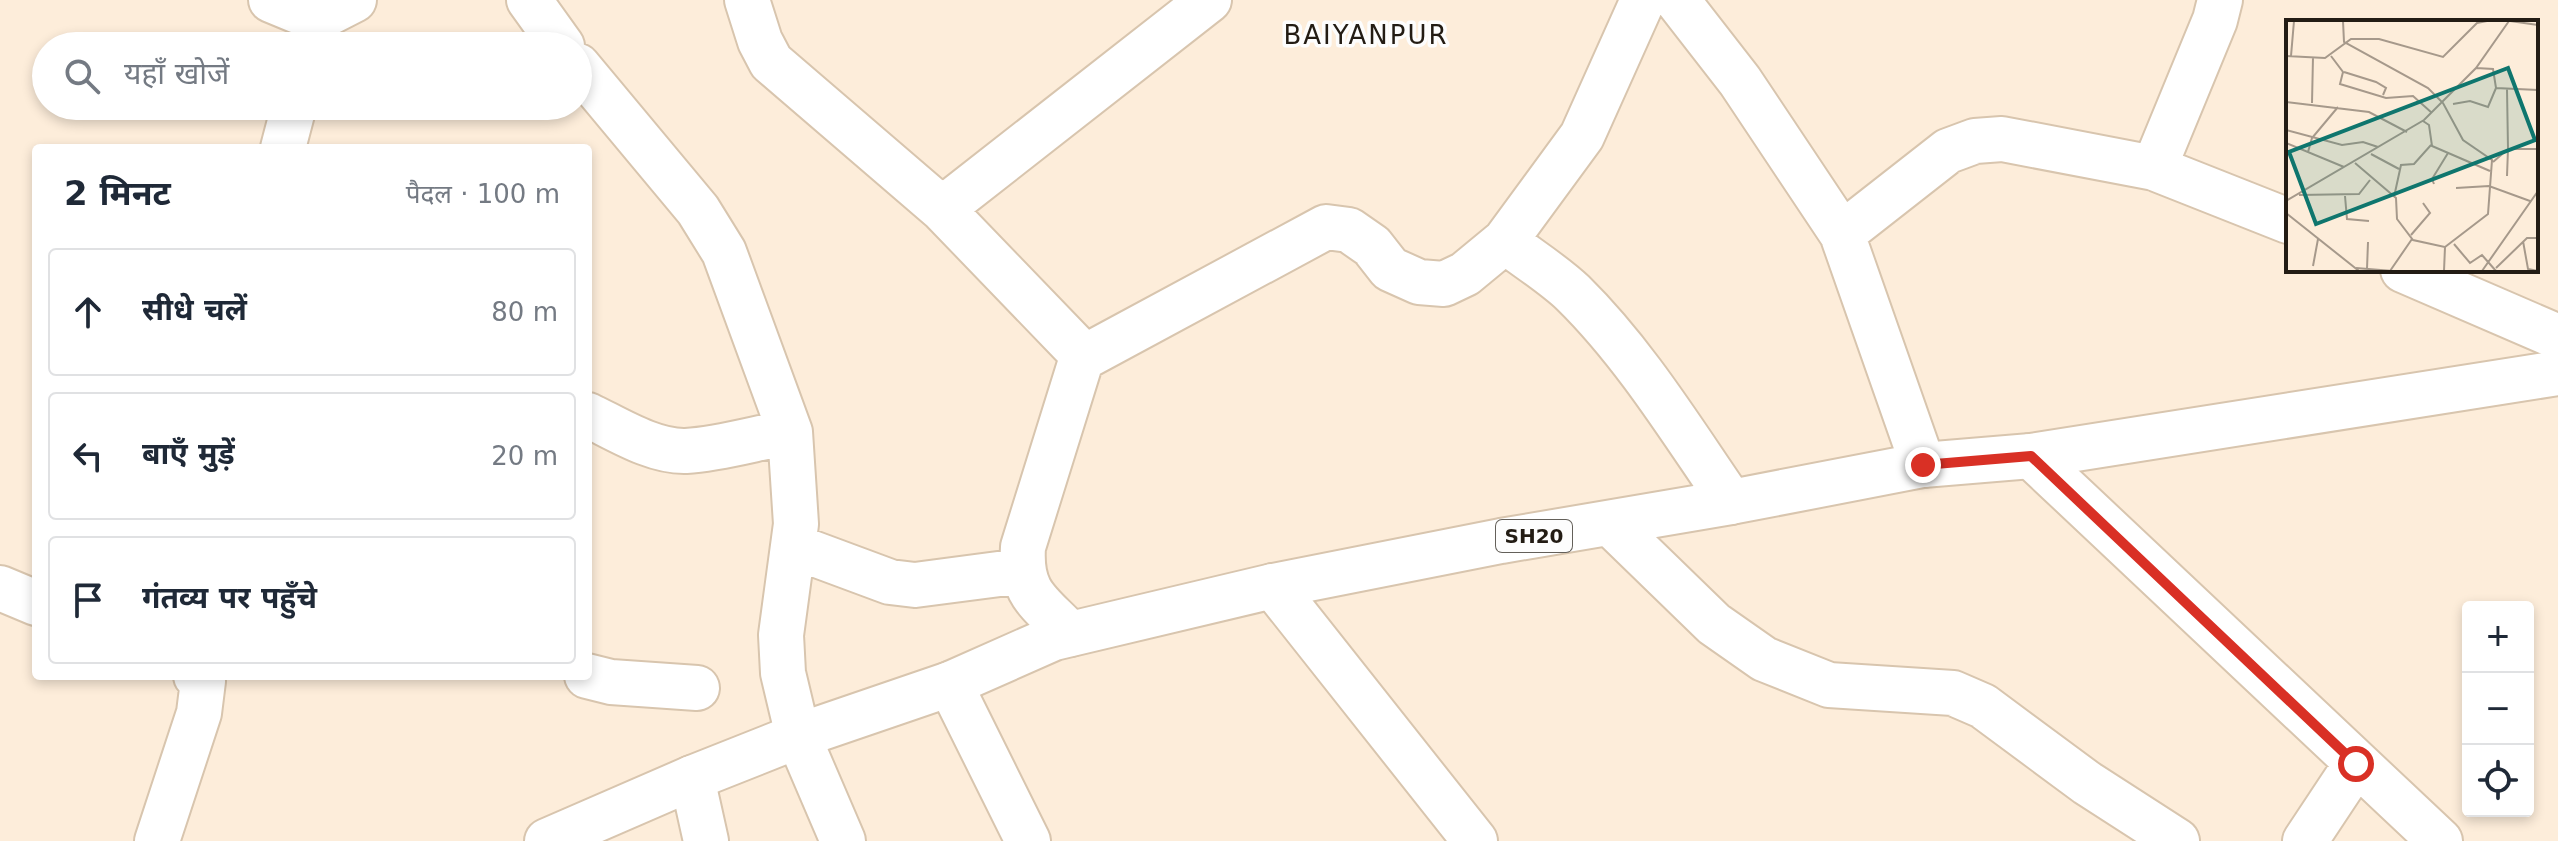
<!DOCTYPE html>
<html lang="hi">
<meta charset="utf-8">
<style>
body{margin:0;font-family:"DejaVu Sans","Noto Sans Devanagari",sans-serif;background:#f6f6f7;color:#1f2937}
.controls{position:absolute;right:24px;bottom:24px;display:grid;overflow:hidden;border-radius:8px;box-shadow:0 4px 12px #0003}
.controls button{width:72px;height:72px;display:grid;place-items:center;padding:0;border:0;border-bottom:2px solid #e0e1e3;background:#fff;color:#1f2937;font:40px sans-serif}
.stop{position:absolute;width:24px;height:24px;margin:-18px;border:6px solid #d93025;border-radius:50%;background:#fff}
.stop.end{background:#d93025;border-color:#fff;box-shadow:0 2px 8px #0008}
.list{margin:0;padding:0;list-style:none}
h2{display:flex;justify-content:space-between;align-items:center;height:104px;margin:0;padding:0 32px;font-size:34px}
h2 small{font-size:26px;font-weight:400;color:#747a83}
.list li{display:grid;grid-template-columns:52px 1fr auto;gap:24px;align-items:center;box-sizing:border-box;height:128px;margin:0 16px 16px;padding:0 16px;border:2px solid #e0e1e3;border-radius:8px}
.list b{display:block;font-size:30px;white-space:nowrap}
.list em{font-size:26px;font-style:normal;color:#747a83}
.icon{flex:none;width:44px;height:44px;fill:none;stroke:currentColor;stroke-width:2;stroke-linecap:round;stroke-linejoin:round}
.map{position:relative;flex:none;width:2558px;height:841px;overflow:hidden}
.search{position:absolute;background:#fff;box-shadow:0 4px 12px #0003;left:32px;top:32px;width:560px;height:88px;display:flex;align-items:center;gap:20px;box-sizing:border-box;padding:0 28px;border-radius:44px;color:#747a83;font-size:30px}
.panel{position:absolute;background:#fff;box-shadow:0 4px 12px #0003;left:32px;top:144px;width:560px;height:536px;border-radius:8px}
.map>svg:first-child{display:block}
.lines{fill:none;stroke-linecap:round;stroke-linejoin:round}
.minor-casing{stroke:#d8c5ae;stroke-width:48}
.major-casing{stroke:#d8c5ae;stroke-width:48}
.minor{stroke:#fff;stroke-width:44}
.major{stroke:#fff;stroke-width:44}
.route{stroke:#d93025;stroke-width:10}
.labels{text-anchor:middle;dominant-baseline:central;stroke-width:7;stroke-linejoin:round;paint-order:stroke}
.shield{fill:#fdfdfd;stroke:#64605a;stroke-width:2}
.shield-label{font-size:20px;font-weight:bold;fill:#231c14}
.quarter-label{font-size:26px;letter-spacing:2px;fill:#231c14;stroke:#fdfdfd}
.inset-road{fill:none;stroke:#a6998b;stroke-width:2}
.view{fill:#0f766e;fill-opacity:0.15;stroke:#0f766e;stroke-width:4}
.inset-edge{fill:none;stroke:#231c14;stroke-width:4}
</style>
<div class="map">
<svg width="2558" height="841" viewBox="0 0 2558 841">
<rect width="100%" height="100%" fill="#fdedda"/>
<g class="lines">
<g class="minor-casing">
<path id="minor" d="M 271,0 L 317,19 L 318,0
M 529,0 L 562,46
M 747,0 L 760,41 L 771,62 L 942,209 L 1077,349 L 1081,359 L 1079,367 L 1023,547 C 1020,595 1040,602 1070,634
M 1677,0 L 1740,81 L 1842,234 L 1923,465
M 307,46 L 317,19 L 354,0
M 578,66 L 698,210 L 724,252 L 790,432 L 796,524 L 781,635 L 783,673 L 798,736 L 843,841
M 283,148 L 294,106
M 2154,168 L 2215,20 L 2220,0
M 942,209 L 1209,0
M 1842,234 L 1948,151 L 1975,141 L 2002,139 L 2154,168 L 2288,221
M 1505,241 C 1527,258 1553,274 1573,293 C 1635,354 1682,431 1731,502
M 2403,270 L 2558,337
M 1081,359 L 1326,227 L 1349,230 L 1372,246 L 1390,269 L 1419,282 L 1444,284 L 1465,274 L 1505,241 L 1582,136 L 1643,0
M 588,415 C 617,429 653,452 686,451 C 720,449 756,438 790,432
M 2031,456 L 2440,841
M 1611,524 L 1714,624 L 1764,659 L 1829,685 L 1953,693 L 1983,706 L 2087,783 L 2177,841
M 793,546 L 890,582 L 915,585 L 1022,571
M 1273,586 L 1475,841
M 0,588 L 36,603
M 587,676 L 611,682 L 697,688
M 950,684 L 1028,841
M 692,778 L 706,841
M 157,841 L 199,713 L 203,681 L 196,676
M 2305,841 L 2356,764"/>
</g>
<g class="major-casing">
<path id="major" d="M 547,841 L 692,778 L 798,736 L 950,684 L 1054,638 L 1273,586 L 1501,541 L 1731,502 L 1923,465 L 2031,456 L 2558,373"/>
</g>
<use href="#minor" class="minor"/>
<use href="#major" class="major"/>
</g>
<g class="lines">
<path class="route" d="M 1923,465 L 2031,456 L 2356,764"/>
</g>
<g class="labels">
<rect class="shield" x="1496" y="520" width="76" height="32" rx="6"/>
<g class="shield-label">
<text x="1534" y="536">SH20</text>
</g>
<g class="quarter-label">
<text x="1366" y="35">BAIYANPUR</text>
</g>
</g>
<g transform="translate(2286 20)">
<rect width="252" height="252" fill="#fdedda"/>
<path class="inset-road" d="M 57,1 L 58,22 L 142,68 L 157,83 L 177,120 L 206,140 L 202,194 L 159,227M 224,1 L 252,5M 0,36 L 39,38 L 65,19 L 93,19 L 157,37 L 191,3 L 201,1M 5,36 L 8,1M 45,36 L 57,52 L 54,64 L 100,78 L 127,76 L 146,93M 190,48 L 207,49 L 210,68 L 252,70M 58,52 L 90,62 L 100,68 L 97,75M 0,82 L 83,92 L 121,112M 26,83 L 27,37M 167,84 L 184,81 L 202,87 L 210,68M 137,101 L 143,105 L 146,126 L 204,151M 0,110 L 56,125 L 77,122 L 92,127M 0,123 L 58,147M 22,132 L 26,118 L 52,87M 85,134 L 113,149M 207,142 L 222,129 L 221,69M 69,143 L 110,178 L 111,199 L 127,220 L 159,227 L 158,251M 221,156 L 222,129 L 252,129M 148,164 L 146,159 L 162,133M 170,168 L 203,166 L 244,181M 13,175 L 73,174 L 84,160M 59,176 L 61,199 L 83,201M 108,177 L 115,145 L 128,144 L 145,125M 0,181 L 138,100 L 190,48 L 223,1M 0,193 L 73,251M 125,215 L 144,193 L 137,183M 237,221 L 242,249 L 252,251M 168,224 L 184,243 L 196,235 L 210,251M 27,246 L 32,219M 70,248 L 107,251M 210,248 L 241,218 L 252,218M 81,249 L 82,222M 104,251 L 126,219M 196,251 L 252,171"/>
<path class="view" d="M 222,48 L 249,120 L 30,204 L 3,132 Z"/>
<rect width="252" height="252" class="inset-edge"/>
</g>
</svg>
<div class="controls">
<button>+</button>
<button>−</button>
<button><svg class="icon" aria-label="locate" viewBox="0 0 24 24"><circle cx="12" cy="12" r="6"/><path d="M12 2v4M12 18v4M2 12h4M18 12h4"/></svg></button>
</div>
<div class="stop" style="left:2356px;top:764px"></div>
<div class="stop end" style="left:1923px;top:465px"></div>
<div class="search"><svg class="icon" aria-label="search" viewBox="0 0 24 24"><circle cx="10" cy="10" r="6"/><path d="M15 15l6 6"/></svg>यहाँ खोजें</div>
<section class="panel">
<h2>2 मिनट<small>पैदल · 100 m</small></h2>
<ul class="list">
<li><svg class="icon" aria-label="ahead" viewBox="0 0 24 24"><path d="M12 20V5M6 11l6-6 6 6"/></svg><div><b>सीधे चलें</b></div><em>80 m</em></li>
<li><svg class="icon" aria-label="left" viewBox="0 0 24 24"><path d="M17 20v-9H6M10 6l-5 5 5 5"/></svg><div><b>बाएँ मुड़ें</b></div><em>20 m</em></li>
<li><svg class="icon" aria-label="arrive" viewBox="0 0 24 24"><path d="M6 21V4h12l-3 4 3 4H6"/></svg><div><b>गंतव्य पर पहुँचे</b></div></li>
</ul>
</section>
</div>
